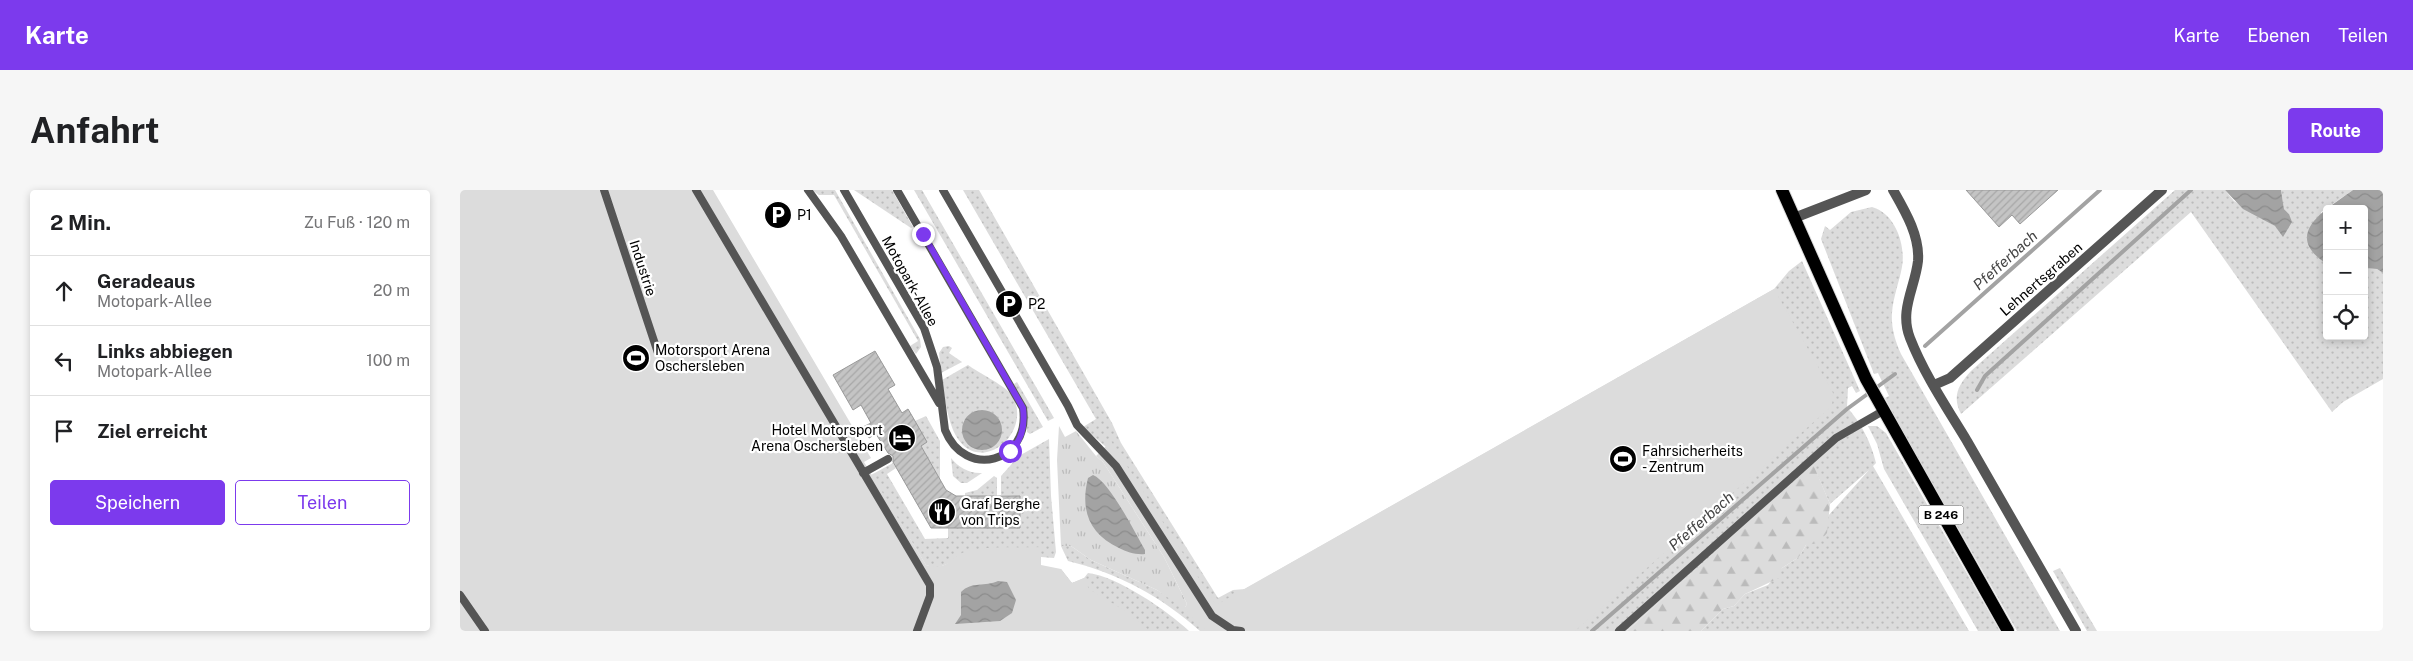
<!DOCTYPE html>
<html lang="de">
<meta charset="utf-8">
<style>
body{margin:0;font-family:"Public Sans",sans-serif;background:#f6f6f6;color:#202124}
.controls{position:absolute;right:15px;top:15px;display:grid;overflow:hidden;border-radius:5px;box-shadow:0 2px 8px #0003}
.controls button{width:45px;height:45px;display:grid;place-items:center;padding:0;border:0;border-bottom:1px solid #e0e0e0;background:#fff;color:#202124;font:25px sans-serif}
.stop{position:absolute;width:15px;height:15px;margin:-11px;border:4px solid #7c3aed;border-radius:50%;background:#fff}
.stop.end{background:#7c3aed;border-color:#fff;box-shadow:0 1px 5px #0008}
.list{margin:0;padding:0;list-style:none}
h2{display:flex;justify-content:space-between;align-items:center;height:65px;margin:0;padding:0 20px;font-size:21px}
h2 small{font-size:16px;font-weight:400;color:#757577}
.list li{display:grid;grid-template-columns:32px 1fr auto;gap:15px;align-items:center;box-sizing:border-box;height:70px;padding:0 20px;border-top:1px solid #e0e0e0}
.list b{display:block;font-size:19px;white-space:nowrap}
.list p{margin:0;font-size:16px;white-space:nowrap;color:#757577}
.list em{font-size:16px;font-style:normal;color:#757577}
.actions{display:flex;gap:10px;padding:15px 20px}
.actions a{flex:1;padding:11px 0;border:1px solid #7c3aed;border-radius:5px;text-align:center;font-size:18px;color:#7c3aed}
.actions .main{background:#7c3aed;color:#fff}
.icon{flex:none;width:28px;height:28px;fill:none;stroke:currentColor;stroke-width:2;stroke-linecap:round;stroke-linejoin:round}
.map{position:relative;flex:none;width:1923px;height:441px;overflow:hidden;border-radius:5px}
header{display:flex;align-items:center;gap:30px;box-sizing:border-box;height:70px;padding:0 25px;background:#7c3aed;color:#fff}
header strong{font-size:24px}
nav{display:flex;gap:28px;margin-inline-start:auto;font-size:18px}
.intro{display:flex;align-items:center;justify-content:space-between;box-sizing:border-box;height:120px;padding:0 30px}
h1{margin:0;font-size:35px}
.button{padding:12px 22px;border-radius:5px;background:#7c3aed;color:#fff;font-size:18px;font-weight:700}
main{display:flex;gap:30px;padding:0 30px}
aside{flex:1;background:#fff;border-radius:5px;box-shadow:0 2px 8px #0003}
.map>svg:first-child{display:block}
.grass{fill:url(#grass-dots);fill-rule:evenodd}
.forest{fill:url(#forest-firs)}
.park{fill:url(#park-tufts)}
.pitch{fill:#dcdcdc}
.water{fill:url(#water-waves)}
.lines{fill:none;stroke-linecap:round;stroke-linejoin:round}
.stream{stroke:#a3a3a3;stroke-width:4}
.building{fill:url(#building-hatch);stroke:#999}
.primary-casing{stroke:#dbdbdb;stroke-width:14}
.service{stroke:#555;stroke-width:8}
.minor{stroke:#555;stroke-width:10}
.primary{stroke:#000;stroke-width:12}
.route{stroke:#7c3aed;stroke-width:6}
.labels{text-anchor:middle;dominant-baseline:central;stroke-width:4.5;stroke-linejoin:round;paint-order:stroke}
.shield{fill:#fff;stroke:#4c4c4c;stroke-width:1}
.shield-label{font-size:12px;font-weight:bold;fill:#000}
.poi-label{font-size:14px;fill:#000;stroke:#fff;text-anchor:start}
.street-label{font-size:14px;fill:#000;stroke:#fff}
.water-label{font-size:15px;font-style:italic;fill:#444;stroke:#fff}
</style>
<header>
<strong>Karte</strong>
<nav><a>Karte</a><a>Ebenen</a><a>Teilen</a></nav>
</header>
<div class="intro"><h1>Anfahrt</h1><a class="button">Route</a></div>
<main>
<aside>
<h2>2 Min.<small>Zu Fuß · 120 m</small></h2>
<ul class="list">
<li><svg class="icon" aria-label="ahead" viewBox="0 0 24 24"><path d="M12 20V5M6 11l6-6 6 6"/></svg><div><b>Geradeaus</b><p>Motopark-Allee</p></div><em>20 m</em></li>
<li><svg class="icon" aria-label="left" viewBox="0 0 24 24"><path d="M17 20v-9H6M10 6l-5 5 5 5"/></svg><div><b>Links abbiegen</b><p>Motopark-Allee</p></div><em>100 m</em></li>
<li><svg class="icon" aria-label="arrive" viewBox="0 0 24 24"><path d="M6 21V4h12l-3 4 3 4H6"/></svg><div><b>Ziel erreicht</b></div></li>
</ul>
<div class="actions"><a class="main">Speichern</a><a>Teilen</a></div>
</aside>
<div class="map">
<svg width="1923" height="441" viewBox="0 0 1923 441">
<defs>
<pattern id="grass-dots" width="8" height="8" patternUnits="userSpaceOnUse" patternTransform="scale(1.25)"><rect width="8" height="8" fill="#dcdcdc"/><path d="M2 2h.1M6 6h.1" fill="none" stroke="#bbb" stroke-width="1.8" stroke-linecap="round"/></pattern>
<pattern id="forest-firs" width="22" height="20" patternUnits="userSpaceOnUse" patternTransform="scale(1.25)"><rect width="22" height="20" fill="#dcdcdc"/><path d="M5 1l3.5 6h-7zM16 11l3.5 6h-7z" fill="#bbb"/></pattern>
<pattern id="park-tufts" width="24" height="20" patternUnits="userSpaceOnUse" patternTransform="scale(1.25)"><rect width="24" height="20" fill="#dcdcdc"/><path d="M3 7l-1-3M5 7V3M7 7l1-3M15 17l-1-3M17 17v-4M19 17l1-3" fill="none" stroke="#bbb"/></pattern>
<pattern id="water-waves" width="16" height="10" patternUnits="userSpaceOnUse" patternTransform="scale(1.25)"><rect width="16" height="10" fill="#a3a3a3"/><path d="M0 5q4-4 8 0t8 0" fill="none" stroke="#8b8b8b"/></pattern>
<pattern id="building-hatch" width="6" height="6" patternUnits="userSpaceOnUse" patternTransform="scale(1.25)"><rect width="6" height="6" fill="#c4c4c4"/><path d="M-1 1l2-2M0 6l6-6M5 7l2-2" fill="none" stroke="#a7a7a7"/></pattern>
</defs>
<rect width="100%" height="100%" fill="#fff"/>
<path class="grass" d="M 352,0 L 375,0 L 460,149 L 461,157 L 456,164 L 450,156 L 458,151 L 374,5 L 359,5 Z
M 394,0 L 432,0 L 453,37 L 451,38 Z
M 454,0 L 462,0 L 594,228 L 588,231 Z
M 503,0 L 519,0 L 652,233 L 661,253 L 758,408 L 773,400 L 785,399 L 1314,99 L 1329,81 L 1342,71 L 1400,201 L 1396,203 L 1392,196 L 1388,198 L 1387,217 C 1401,233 1411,252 1416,273 L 1413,276 L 1509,441 L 1241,441 L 1263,419 L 1274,416 L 1285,404 L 1308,395 L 1322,378 L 1339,367 L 1346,355 L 1368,330 L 1368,326 L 1409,280 L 1370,314 L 1353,275 L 1167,441 L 1060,441 L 765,433 L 653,263 L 623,237 L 636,229 Z
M 1715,0 L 1765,0 L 1774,11 L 1815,36 L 1829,24 L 1824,19 L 1821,0 L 1893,0 L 1861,22 L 1862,70 L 1867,74 L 1867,146 L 1904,146 L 1904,78 L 1917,79 L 1923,83 L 1923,189 L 1883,212 L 1872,222 L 1731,22 L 1501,224 C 1492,207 1498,195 1511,181 Z
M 1412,17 C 1435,23 1446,55 1442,77 C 1439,93 1433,107 1432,123 C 1431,137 1435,151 1441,164 L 1600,441 L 1557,441 L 1440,237 L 1425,208 L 1429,206 L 1418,183 L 1414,184 L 1361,49 L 1365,36 L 1370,40 L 1391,22 Z
M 489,156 L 492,158 L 489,163 L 502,172 L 481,183 L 479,163 L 483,157 Z
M 508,175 C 519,183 542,194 550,203 C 577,239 521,289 496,246 C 488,232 484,206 482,190 ZM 504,230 L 526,260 C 509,261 499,247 504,230 Z
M 557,192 L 583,237 L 570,244 L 567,242 L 567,222 L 554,194 Z
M 466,226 L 480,251 L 480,289 L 461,256 L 455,231 Z
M 1408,236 L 1417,236 L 1426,243 L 1540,441 L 1518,441 L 1424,279 L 1417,254 Z
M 589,249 L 591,306 L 596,362 L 594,368 L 581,367 L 490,373 L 476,378 L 466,375 L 411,285 L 433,273 L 436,278 L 427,284 L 465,349 L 488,348 L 488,338 L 560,338 L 560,306 L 541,305 L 541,286 L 559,266 Z
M 491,268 C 498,277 510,284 522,283 L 507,293 L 501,293 L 493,286 Z
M 534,286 L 537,288 L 537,306 L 505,306 L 505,303 L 517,300 Z
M 601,356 L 611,356 L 631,370 L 697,400 L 763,441 L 740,441 C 702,407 658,383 608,371 Z
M 1600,378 L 1637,441 L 1627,441 L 1593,381 Z
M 601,379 L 612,393 L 624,388 L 628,383 C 657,386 708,421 729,441 L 462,441 Z"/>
<path class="forest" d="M 1353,274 L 1370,314 L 1367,343 L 1358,353 L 1346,355 L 1339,367 L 1322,378 L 1319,388 L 1285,404 L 1274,416 L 1263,419 L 1241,441 L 1167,441 Z"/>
<path class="park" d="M 599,236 L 605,247 L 616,241 L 636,266 L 643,272 L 704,367 L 727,414 L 724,419 L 697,400 L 631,370 L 611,356 L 601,356 L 597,270 Z"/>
<path class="pitch" d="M 0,0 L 253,0 L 411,268 L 404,272 L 466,375 C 490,381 489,367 507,361 C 526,356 561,358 581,357 L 581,375 L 601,379 L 612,393 L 624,388 L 629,399 L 662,419 L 690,441 L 0,441 Z
M 1314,99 L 1373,203 L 1372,216 L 1115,441 L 748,441 L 724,419 L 727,414 L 704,367 L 643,272 L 636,266 L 651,251 L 756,415 Z"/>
<path class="water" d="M 1765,0 L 1821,0 L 1824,19 L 1829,24 L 1832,32 L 1823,47 L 1815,36 L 1783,19 Z
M 1893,0 L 1923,0 L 1923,83 L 1917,79 L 1904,78 L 1904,19 L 1867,19 L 1867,74 C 1820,44 1867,19 1893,0 Z
M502 240a20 20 0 1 1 40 0a20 20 0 1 1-40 0Z
M 633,285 C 650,292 675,343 685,360 L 685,364 C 676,365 667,362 659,358 C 629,344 620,320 628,288 Z
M 538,391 L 547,392 L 556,410 L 552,423 L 540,431 L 495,434 L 501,425 L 501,402 C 512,391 525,397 538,391 Z"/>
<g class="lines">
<path class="stream" d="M 1465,156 L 1640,0
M 1517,200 L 1525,186 L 1731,0
M 1132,441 L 1387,219 L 1435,184"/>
</g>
<path class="building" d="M 1506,0 L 1598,0 L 1560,34 L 1552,25 L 1539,37 Z
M 415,161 L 435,195 L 428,199 L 442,223 L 448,219 L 455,231 L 467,252 L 461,256 L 486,300 L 496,306 L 560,306 L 560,338 L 471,338 L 433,272 L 433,266 L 428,263 L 416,244 L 409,248 L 403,237 L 411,233 L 401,215 L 393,220 L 373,185 Z"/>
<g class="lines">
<g class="primary-casing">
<path id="primary" d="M 1322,0 L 1406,189 L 1548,441"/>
</g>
<path class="service" d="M 144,0 L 198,163
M 236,0 L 470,395 L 470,406 L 457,441
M 348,0 L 381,46 L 479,213
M 384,0 L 464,138 L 477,177 L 485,240 C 505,290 571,273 563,218 L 437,0
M 483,0 L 608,216 L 617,235 L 656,276 L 752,426 L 773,440 L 781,441
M 403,283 L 428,269
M 0,405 L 25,441
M 1159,441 L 1376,248 L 1423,221"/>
<path class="minor" d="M 1433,0 C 1445,21 1460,46 1458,71 C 1455,98 1439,120 1450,148 C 1464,184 1487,218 1507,251 C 1543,314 1580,378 1616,441
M 1334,28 L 1406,0
M 1474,195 L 1490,188 L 1702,0"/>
<use href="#primary" class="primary"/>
</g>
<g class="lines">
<path class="route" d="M 463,44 L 563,218 C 565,235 563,250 550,261"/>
</g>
<defs>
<g id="parking-disc" transform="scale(1.4375)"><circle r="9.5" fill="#000" stroke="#fff"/><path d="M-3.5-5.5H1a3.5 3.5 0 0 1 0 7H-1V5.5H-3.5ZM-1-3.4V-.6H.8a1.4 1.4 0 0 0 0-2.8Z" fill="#fff"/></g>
<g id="stadium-disc" transform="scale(1.4375)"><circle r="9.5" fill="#000" stroke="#fff"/><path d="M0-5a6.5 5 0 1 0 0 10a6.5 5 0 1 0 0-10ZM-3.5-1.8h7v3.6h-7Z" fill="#fff"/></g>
<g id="hotel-disc" transform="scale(1.4375)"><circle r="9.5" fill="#000" stroke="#fff"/><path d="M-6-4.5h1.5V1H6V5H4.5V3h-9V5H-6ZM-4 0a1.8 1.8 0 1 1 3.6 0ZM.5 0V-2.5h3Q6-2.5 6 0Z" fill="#fff"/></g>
<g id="restaurant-disc" transform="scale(1.4375)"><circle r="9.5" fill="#000" stroke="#fff"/><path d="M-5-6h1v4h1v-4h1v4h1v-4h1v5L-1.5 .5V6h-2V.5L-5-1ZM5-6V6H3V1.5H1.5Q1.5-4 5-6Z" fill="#fff"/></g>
</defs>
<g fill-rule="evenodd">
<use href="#parking-disc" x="318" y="25"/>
<use href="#parking-disc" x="549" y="114"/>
<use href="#stadium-disc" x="176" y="168"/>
<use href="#hotel-disc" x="442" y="248"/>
<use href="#stadium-disc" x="1163" y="269"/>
<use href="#restaurant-disc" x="482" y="322"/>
</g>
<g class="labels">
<rect class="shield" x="1458.5" y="315.5" width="45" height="19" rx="4"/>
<g class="shield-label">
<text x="1481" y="325">B 246</text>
</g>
<g class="poi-label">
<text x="337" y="25">P1</text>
<text x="568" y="114">P2</text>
<text x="195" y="160">Motorsport Arena<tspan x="195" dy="16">Oschersleben</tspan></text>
<text x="423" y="240" text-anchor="end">Hotel Motorsport<tspan x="423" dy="16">Arena Oschersleben</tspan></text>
<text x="1182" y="261">Fahrsicherheits<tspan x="1182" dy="16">- Zentrum</tspan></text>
<text x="501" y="314">Graf Berghe<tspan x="501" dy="16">von Trips</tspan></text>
</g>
<g class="street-label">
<text transform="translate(183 78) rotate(72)">Industrie</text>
<text transform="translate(1581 89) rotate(-41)">Lehnertsgraben</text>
<text transform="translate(450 91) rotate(61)">Motopark-Allee</text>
</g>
<g class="water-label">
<text transform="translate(1545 70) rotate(-42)">Pfefferbach</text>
<text transform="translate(1241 331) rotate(-41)">Pfefferbach</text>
</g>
</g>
</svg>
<div class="controls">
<button>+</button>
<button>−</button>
<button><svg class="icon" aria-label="locate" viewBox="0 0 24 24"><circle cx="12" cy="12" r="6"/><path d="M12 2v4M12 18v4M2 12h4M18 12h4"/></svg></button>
</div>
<div class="stop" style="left:550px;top:261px"></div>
<div class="stop end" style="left:463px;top:44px"></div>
</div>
</main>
